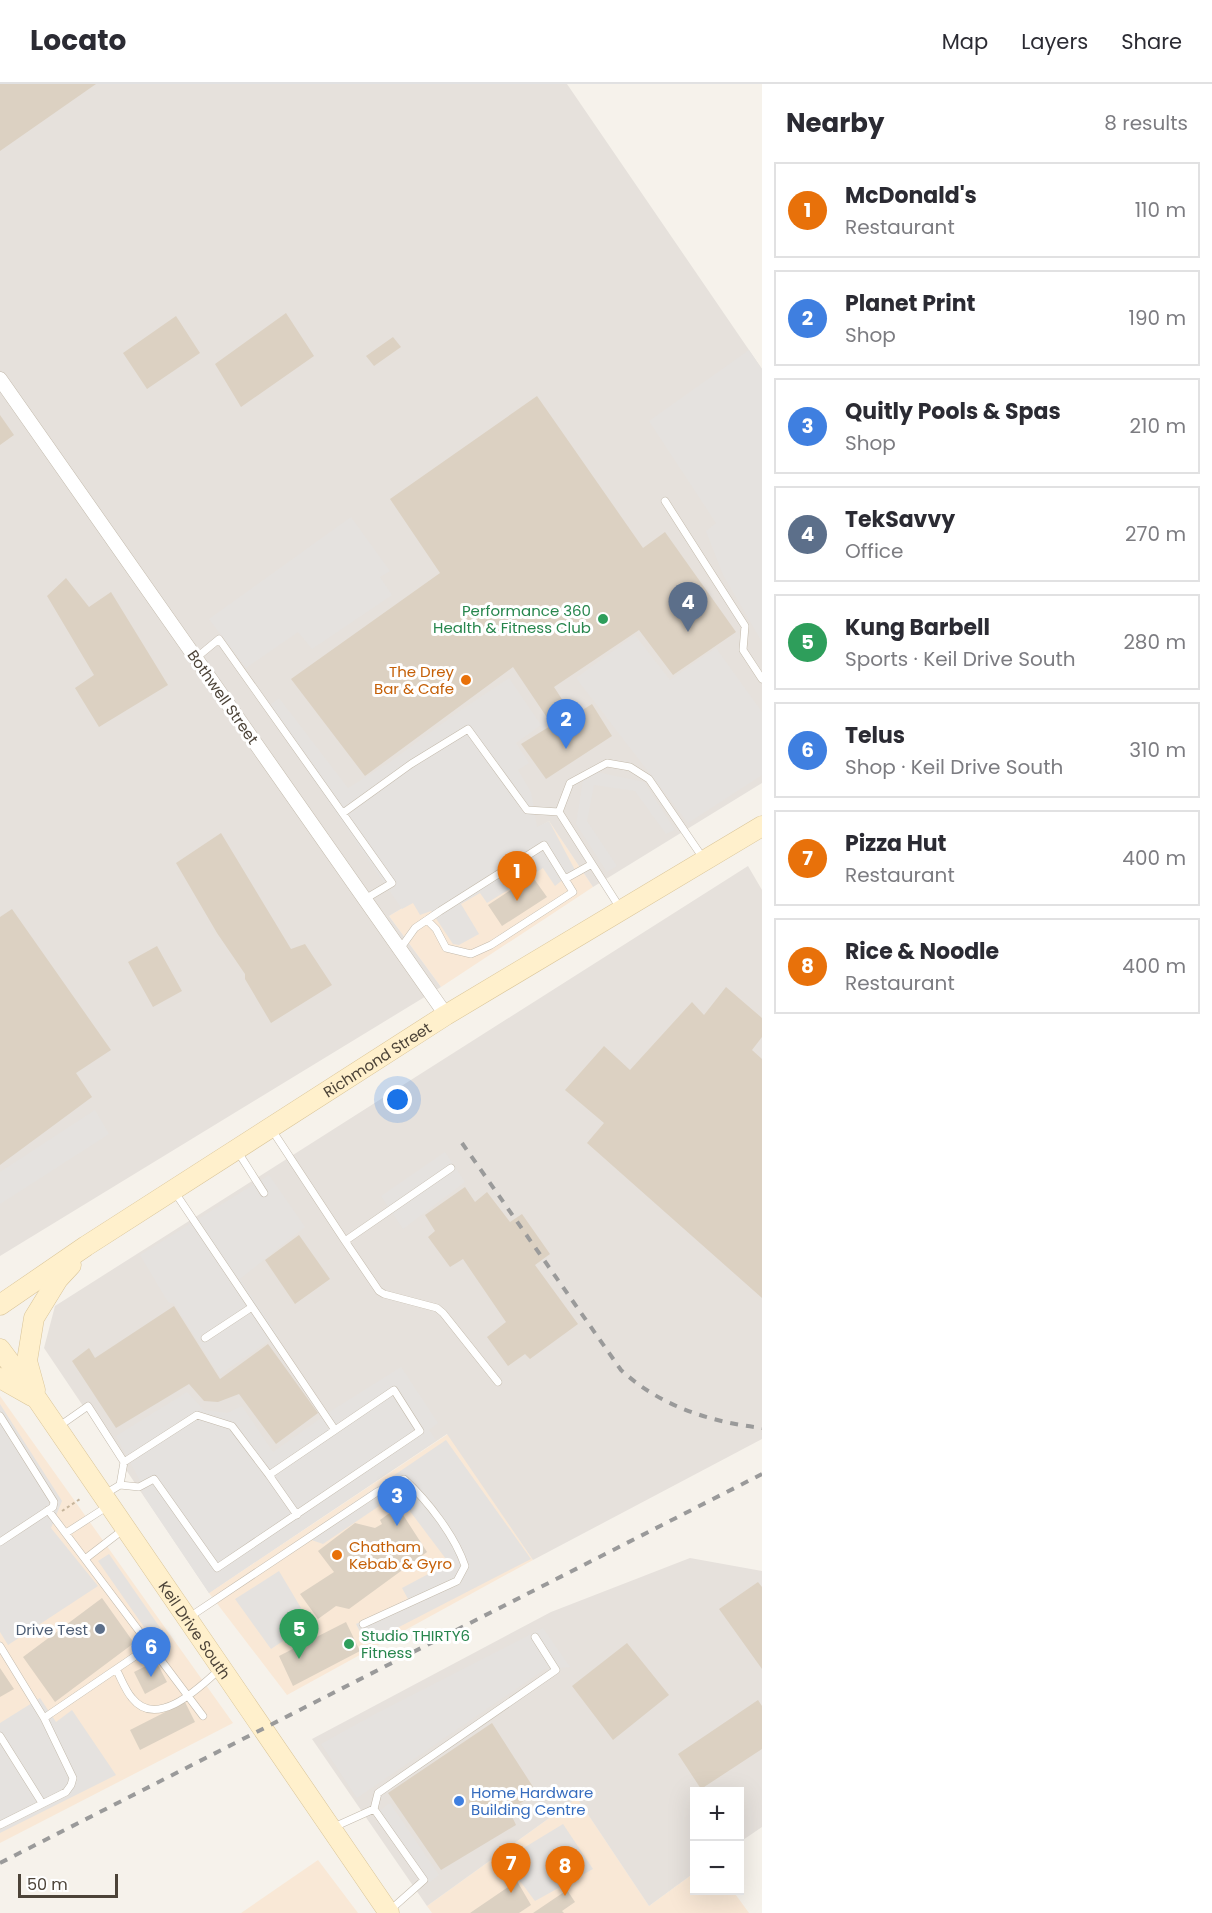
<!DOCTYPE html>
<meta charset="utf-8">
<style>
body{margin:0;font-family:Poppins,sans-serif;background:#f7f7f7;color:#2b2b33}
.controls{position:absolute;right:18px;bottom:18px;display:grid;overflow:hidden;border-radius:0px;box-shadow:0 6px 24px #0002}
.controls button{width:54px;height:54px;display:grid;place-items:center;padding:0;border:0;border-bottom:2px solid #e1e1e2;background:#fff;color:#2b2b33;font:30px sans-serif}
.scale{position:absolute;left:18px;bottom:15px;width:100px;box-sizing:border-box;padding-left:6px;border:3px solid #4c4338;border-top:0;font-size:16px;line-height:21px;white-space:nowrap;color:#4c4338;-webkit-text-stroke:4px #fff;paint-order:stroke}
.you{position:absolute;left:398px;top:1016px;width:21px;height:21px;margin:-15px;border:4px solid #fff;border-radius:50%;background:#1a73e8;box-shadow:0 0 0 9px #1a73e833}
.badge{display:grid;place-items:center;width:39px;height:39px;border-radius:50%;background:#ff3019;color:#fff;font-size:20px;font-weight:700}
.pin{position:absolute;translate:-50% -50px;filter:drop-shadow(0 2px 3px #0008)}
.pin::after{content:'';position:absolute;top:32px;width:21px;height:18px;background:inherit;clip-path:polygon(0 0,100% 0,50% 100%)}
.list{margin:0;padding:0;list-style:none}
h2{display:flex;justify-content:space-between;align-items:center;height:78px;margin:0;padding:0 24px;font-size:26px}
h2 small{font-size:20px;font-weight:400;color:#7c7c81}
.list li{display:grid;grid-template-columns:39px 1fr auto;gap:18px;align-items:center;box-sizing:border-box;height:96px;margin:0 12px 12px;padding:0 12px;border:2px solid #e1e1e2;border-radius:0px}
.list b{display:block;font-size:22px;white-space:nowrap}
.list p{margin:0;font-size:20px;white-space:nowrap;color:#7c7c81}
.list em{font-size:20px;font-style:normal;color:#7c7c81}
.map{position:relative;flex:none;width:762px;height:1829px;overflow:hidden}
header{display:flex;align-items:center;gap:36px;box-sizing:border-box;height:84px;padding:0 30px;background:#fff;border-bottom:2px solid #e1e1e2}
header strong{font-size:28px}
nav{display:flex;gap:33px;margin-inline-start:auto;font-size:21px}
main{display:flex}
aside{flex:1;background:#fff}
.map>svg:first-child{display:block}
.commercial{fill:#f9e8d6}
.industrial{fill:#e6e1dc}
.parking{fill:#e5e2df}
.building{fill:#dcd1c2}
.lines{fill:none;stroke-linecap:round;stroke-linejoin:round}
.lane-casing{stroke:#c3baac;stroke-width:8}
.street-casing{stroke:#c3baac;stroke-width:15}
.secondary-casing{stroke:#dac598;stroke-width:21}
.path{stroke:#c6b59c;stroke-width:2;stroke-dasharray:3 3;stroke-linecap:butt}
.lane{stroke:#fff;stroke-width:7}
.street{stroke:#fff;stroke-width:14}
.secondary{stroke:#fff0cc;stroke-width:20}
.rail{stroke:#9a9a9a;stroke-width:4;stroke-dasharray:8 8;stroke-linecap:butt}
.leisure-dot{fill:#2e9e5b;stroke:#fff;stroke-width:2}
.food-dot{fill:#e8710a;stroke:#fff;stroke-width:2}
.service-dot{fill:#5c6f8a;stroke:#fff;stroke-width:2}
.shop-dot{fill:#3f7fe0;stroke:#fff;stroke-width:2}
.labels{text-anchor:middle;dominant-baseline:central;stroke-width:6;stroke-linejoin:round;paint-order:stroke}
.leisure-label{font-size:15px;fill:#27864d;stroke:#fff;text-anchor:end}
.food-label{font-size:15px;fill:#c56008;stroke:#fff;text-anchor:end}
.street-label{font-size:15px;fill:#4c4338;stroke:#fff}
.service-label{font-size:15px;fill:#4e5e75;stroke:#fff;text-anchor:end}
.shop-label{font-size:15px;fill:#366cbe;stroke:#fff;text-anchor:start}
</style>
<header>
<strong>Locato</strong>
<nav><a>Map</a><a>Layers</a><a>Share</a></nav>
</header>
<main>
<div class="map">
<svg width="762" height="1829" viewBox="0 0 762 1829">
<rect width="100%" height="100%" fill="#f6f2eb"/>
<path class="commercial" d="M 549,737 L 593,803 L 441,903 L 389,832 Z
M 0,1312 L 233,1639 L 0,1759 Z
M 448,1350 L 533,1476 L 287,1611 L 209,1509 Z
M 577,1714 L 649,1822 L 694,1789 L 694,1806 L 733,1807 L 749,1829 L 432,1829 L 427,1822 Z
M 318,1776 L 358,1829 L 241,1829 Z"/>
<path class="industrial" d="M 0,0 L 567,0 L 762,285 L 762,699 L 593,803 L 549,737 L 389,832 L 441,903 L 0,1172 Z
M 748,782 L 762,806 L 762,1355 L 533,1476 L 447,1350 L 209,1509 L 44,1264 L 55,1222 Z
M 690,1474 L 762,1487 L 762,1743 L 740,1758 L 740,1708 L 694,1708 L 694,1789 L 649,1822 L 577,1714 L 427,1822 L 312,1655 L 551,1528 Z"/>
<path class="parking" d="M 749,266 L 762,285 L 762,558 L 723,491 L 706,447 L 716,439 L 649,337 Z
M 351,433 L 390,487 L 380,493 L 392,511 L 312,565 L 298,548 L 246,584 L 209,535 Z
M 635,551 L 670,596 L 716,564 L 762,628 L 762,691 L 688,739 L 576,594 Z
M 509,594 L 541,641 L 516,659 L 529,679 L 518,686 L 531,708 L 537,743 L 549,737 L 575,786 L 555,802 L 543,784 L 487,819 L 480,809 L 461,820 L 479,850 L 459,861 L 453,860 L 431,827 L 420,831 L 413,819 L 402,825 L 265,625 L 279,614 L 348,704 L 390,678 L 458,628 Z
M 597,688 L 644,698 L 675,746 L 666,750 L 635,707 L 594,701 L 587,737 L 617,782 L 607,788 L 576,740 L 583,696 Z
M 95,1026 L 109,1050 L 0,1120 L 0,1088 Z
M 445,1068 L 465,1098 L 403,1145 L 381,1112 Z
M 269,1091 L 305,1143 L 240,1195 L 278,1251 L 219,1291 L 174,1220 L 168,1218 L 140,1171 Z
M 401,1283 L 438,1339 L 429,1346 L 436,1356 L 209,1509 L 144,1412 L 139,1395 L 116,1352 L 187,1308 L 204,1326 L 227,1329 L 242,1322 L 273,1368 L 331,1327 Z
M 0,1320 L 62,1417 L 51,1444 L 98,1502 L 8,1561 L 0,1548 Z
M 446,1356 L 531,1475 L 366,1560 L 356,1540 L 408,1515 L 402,1504 L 449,1479 L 397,1410 L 323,1460 L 303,1453 Z
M 109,1470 L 170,1558 L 160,1566 L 98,1477 Z
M 279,1487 L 310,1539 L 271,1565 L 235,1515 Z
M 543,1544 L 570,1583 L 545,1585 L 357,1714 L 321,1660 L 377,1629 Z
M 40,1614 L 56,1638 L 72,1626 L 116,1691 L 0,1749 L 0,1639 Z
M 390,1719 L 439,1791 L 429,1799 L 379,1727 Z
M 563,1740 L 593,1785 L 535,1817 L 504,1776 Z"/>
<path class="building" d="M 0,0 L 96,0 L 0,67 Z
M 286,229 L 314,272 L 241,323 L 215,280 Z
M 176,232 L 200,269 L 147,305 L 123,269 Z
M 393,253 L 401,263 L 374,282 L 366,272 Z
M 537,312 L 643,464 L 665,448 L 736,548 L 673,591 L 639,546 L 554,603 L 573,632 L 592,620 L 612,652 L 546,695 L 521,660 L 552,641 L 513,583 L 365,692 L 291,595 L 440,489 L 390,415 Z
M 0,331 L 14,351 L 0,361 Z
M 66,494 L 89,523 L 111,508 L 168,601 L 99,643 L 75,604 L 94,591 L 47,512 Z
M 221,749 L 291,865 L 305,860 L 332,901 L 271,939 L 245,895 L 245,890 L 217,849 L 176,779 Z
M 532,792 L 547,813 L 502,842 L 488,821 Z
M 12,825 L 111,966 L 76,989 L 92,1013 L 0,1081 L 0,833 Z
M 157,862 L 182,907 L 153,923 L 128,878 Z
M 726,903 L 762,934 L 762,953 L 752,966 L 762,975 L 762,1214 L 587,1059 L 604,1039 L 565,1006 L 604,962 L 630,986 L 692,918 L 704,931 Z
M 465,1103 L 475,1118 L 487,1108 L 510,1138 L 522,1130 L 550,1170 L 535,1181 L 578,1240 L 530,1275 L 525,1270 L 508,1282 L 487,1253 L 506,1238 L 463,1175 L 450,1183 L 428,1153 L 435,1147 L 425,1131 Z
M 299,1151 L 330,1195 L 295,1220 L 265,1176 Z
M 174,1222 L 220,1295 L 268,1260 L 318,1329 L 276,1360 L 239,1310 L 218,1318 L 204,1317 L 189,1300 L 116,1344 L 72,1277 L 89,1264 L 95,1274 Z
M 398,1423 L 427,1468 L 349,1525 L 336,1522 L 318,1535 L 300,1510 L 334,1488 L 318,1467 L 355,1439 L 375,1444 L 382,1440 L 380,1436 Z
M 758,1498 L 762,1503 L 762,1585 L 719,1525 Z
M 102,1514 L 134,1559 L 55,1618 L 23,1573 Z
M 346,1538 L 360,1567 L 293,1602 L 279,1572 Z
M 627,1559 L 669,1611 L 613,1656 L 572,1602 Z
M 156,1577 L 167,1598 L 145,1610 L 134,1588 Z
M 0,1584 L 14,1605 L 0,1613 Z
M 758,1616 L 762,1622 L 762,1665 L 701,1705 L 678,1670 Z
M 185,1618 L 195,1638 L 140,1666 L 130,1646 Z
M 492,1639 L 537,1709 L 509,1726 L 516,1741 L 441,1786 L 388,1709 Z
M 517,1797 L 531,1821 L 519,1829 L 470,1829 Z
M 567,1806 L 575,1818 L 562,1827 L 564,1829 L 533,1829 Z"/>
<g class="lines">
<g class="lane-casing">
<path id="lane" d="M 665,417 L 745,542 L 743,566 L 762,595
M 196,574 L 219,555 L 392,799 L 365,815
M 343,729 L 411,680 L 468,645 L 527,726 L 559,728
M 592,780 L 559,728 L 570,699 L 607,679 L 630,683 L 649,695 L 703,774
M 565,795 L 592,780 L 620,824
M 400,865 L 415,844 L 440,827 L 544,761 L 573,808 L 491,861 L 471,870 L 446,864 L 436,845 L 427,836
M 272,1046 L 345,1157 L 451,1084
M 238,1068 L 264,1109
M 174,1107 L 335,1346
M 345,1157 L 379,1207 L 384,1210 L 437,1224 L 443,1229 L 498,1298
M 205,1254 L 252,1223
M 0,1332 L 54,1418 L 53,1423 L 0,1458
M 58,1343 L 88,1322 L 124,1378
M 269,1391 L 297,1431
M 105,1410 L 120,1401 L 139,1403 L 154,1395 L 217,1484 L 420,1347 L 394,1306 L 269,1391 L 232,1342 L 197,1331 L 124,1378 L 120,1401
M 48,1426 L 203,1632
M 66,1449 L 108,1422
M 85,1475 L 124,1445
M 188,1534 L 377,1408 L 404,1395 C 428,1417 455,1452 465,1482 L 457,1497 L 363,1540
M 0,1562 L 44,1634 L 73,1694 L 71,1701 L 66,1708 L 0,1741
M 116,1585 C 121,1594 125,1606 132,1614 C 157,1646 200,1603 220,1585
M 44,1634 L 150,1562
M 0,1652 L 42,1719
M 374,1725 L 378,1709 L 556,1586 L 535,1553
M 334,1743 L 374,1725 L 424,1796 L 389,1827"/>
</g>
<g class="street-casing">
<path id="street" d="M 0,295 L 446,931"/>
</g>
<g class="secondary-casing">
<g id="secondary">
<path id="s1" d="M 0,1221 L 86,1162 L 446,931 L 762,742"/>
<path id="s2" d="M 0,1265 L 37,1315 L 389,1829"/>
<path d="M 0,1294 L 32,1312"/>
<path d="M 35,1306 L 27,1277 L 34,1234 L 58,1195 L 71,1181"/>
</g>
</g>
<path class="path" d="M 62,1427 L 80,1415"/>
<use href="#lane" class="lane"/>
<use href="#street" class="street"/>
<use href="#secondary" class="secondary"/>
<path class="rail" d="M 462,1059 L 621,1286 C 660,1322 710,1338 762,1344
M 0,1779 L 762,1390"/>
</g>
<g class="leisure-dot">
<circle cx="603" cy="535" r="6"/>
<circle cx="349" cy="1560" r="6"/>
</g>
<g class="food-dot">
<circle cx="466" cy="596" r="6"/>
<circle cx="337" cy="1471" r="6"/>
</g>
<circle class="service-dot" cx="100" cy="1545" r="6"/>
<circle class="shop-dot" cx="459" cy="1717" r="6"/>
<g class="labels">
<g class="leisure-label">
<text x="591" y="526">Performance 360<tspan x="591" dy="17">Health &amp; Fitness Club</tspan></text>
<text x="361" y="1551" text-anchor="start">Studio THIRTY6<tspan x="361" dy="17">Fitness</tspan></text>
</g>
<g class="food-label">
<text x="454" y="587">The Drey<tspan x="454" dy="17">Bar &amp; Cafe</tspan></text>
<text x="349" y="1462" text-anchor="start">Chatham<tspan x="349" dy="17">Kebab &amp; Gyro</tspan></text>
</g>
<g class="street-label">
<text transform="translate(223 613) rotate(55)">Bothwell Street</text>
<text stroke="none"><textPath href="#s1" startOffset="450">Richmond Street</textPath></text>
<text stroke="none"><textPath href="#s2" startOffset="342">Keil Drive South</textPath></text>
</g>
<g class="service-label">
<text x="88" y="1545">Drive Test</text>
</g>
<g class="shop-label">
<text x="471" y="1708">Home Hardware<tspan x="471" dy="17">Building Centre</tspan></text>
</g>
</g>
</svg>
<div class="controls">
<button>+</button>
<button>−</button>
</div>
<div class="scale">50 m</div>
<div class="you"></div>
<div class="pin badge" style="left:517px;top:817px;background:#e8710a">1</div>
<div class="pin badge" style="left:566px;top:665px;background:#3f7fe0">2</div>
<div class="pin badge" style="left:397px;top:1442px;background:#3f7fe0">3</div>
<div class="pin badge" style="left:688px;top:548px;background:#5c6f8a">4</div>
<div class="pin badge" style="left:299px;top:1575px;background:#2e9e5b">5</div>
<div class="pin badge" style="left:151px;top:1593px;background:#3f7fe0">6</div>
<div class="pin badge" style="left:511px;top:1809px;background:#e8710a">7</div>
<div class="pin badge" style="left:565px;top:1812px;background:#e8710a">8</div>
</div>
<aside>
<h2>Nearby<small>8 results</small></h2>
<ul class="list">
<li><span class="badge" style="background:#e8710a">1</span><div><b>McDonald's</b><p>Restaurant</p></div><em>110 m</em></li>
<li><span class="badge" style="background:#3f7fe0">2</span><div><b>Planet Print</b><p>Shop</p></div><em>190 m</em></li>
<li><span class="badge" style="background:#3f7fe0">3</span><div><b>Quitly Pools &amp; Spas</b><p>Shop</p></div><em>210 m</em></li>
<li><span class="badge" style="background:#5c6f8a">4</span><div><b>TekSavvy</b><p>Office</p></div><em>270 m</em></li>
<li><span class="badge" style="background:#2e9e5b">5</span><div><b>Kung Barbell</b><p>Sports · Keil Drive South</p></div><em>280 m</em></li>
<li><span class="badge" style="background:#3f7fe0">6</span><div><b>Telus</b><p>Shop · Keil Drive South</p></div><em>310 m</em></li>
<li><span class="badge" style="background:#e8710a">7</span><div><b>Pizza Hut</b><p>Restaurant</p></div><em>400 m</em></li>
<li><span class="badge" style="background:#e8710a">8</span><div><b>Rice &amp; Noodle</b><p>Restaurant</p></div><em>400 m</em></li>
</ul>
</aside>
</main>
